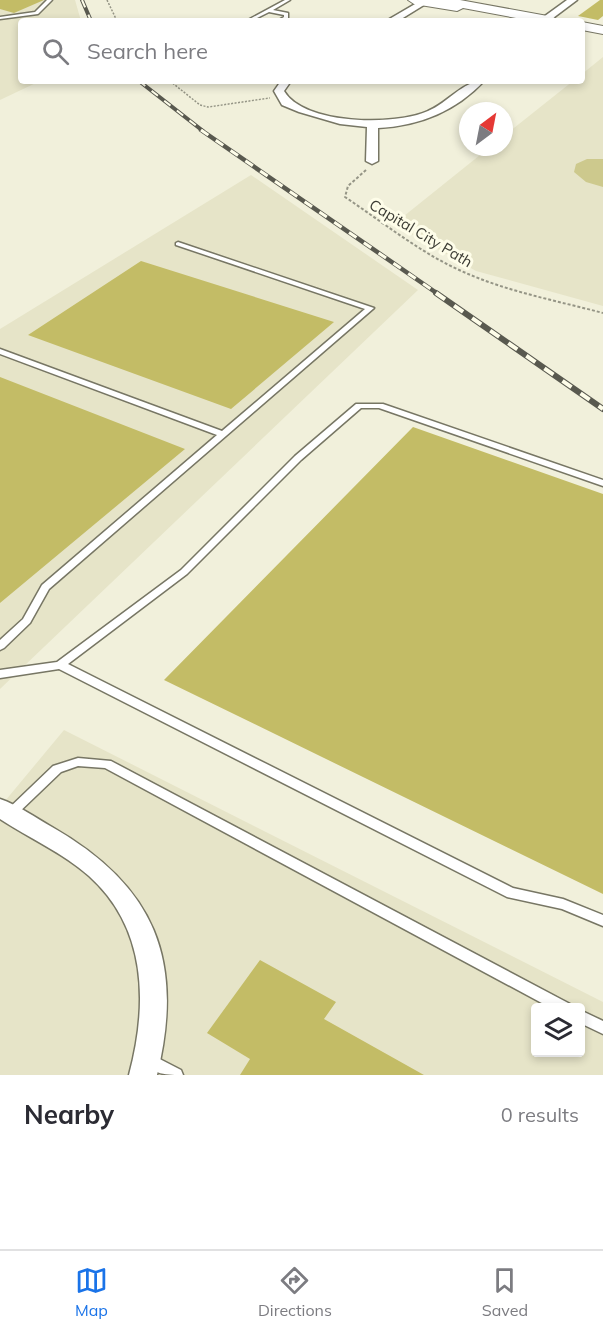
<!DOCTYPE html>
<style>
body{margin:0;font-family:Mulish,sans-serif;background:#f2f2f3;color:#2b2b33}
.controls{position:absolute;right:18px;bottom:18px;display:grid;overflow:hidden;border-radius:6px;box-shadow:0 3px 9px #0003}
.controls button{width:54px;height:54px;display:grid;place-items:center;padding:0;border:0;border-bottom:2px solid #e1e1e2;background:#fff;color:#2b2b33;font:30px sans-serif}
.compass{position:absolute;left:459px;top:102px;width:54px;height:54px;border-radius:50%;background:#fff;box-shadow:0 3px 9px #0003;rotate:32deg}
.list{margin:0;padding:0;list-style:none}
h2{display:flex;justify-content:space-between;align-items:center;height:78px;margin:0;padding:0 24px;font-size:26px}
h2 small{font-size:20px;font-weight:400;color:#7c7c81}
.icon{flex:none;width:33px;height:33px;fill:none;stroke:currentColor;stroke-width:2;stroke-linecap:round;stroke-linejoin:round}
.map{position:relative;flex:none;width:603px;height:1075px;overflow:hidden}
.search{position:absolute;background:#fff;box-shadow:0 3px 9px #0003;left:18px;right:18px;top:18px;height:66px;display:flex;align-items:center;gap:15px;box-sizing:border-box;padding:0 21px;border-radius:6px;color:#7c7c81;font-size:22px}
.sheet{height:174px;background:#fff}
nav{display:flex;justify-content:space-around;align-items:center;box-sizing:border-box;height:84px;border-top:2px solid #e1e1e2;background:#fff;font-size:16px;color:#7c7c81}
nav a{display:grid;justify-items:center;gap:3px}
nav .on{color:#1a73e8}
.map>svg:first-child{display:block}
.built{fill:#e6e4c8;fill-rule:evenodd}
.green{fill:#cdc98d}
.building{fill:#c3bc66}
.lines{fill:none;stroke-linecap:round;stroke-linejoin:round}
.lane-casing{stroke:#777664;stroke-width:3}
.street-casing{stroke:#777664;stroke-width:3}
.secondary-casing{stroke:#777664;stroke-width:2}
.path-far1{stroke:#959586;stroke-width:1.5;stroke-dasharray:2 1.5;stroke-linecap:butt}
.path{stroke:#959586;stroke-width:2;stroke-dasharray:3 2;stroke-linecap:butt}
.lane{fill:#fff;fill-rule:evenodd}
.street{fill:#fff;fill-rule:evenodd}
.secondary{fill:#fff;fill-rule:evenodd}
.rail-far2-casing{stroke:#59594f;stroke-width:4}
.rail-far1-casing{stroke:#59594f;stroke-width:4.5}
.rail-casing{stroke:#59594f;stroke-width:6}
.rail-far2{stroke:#fefde9;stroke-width:2;stroke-dasharray:8;stroke-linecap:butt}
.rail-far1{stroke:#fefde9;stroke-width:3;stroke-dasharray:9;stroke-linecap:butt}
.rail{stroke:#fefde9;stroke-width:4;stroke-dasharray:11;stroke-linecap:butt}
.labels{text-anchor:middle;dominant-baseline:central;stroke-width:6;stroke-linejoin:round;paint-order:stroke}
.far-street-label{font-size:15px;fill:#3c3c34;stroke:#fefde9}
</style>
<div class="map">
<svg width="603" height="1075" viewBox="0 0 603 1075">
<rect width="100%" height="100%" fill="#f1f0db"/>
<path class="built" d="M 0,0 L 75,0 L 81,21 L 21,21 L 21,81 L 40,81 L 0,100 Z
M 603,57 L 603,306 L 476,271 L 394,224 L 490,147 L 504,147 L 504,136 L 573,81 L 582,81 L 582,74 Z
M 251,175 L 418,290 L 0,689 L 0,329 Z
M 64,730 L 603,1002 L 603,1075 L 0,1075 L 0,807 ZM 536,1008 L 580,1008 L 580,1052 L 536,1052 Z"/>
<path class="green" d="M 587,159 L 603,159 L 603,187 L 586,182 L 574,172 L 576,164 Z"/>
<path class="building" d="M 0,0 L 44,0 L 14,13 L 0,9 Z
M 600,0 L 603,0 L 603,16 L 598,20 L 578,16 Z
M 141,261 L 334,322 L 231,409 L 28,335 Z
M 0,377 L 185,449 L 0,603 Z
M 413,427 L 603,494 L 603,894 L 164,680 Z
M 260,960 L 336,1002 L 324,1019 L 424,1075 L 240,1075 L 250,1059 L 207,1033 Z"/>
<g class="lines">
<g class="lane-casing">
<path id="lane" d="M 47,0 L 52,0 L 38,14 L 0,19 L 0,17 L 35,12 Z
M 285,0 L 290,0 L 273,10 L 288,13 L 288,19 L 283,21 L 277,21 L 284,17 L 284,15 L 269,12 L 251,21 L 246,21 Z
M 178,242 L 374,308 L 49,589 L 30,623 L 4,648 L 0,650 L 0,640 L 23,619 L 42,585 L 217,435 L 0,354 L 0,349 L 222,431 L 365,309 L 176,245 L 176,243 Z
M 356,404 L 383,404 L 603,480 L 603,486 L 379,408 L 361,408 L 301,460 L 187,574 L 68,664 L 513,888 L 563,899 L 603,915 L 603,926 L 562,909 L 507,897 L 59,669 L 0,678 L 0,670 L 57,662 L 181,570 L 295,456 Z
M 78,758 L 111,761 L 570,1004 L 571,1008 L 551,1008 L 105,768 L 78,766 L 61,772 L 14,817 L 10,819 L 6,817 L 4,814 L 6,811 L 53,766 Z
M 580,1010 L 603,1021 L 603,1034 L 580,1023 Z
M 150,1054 L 181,1070 L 183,1075 C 169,1075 150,1075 143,1060 L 145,1055 Z"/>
</g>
<g class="street-casing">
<path id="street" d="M 422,0 L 432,0 L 398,21 L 386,21 Z
M 567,0 L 577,0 L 549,21 L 538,21 Z
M 281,81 L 291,81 L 284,91 C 304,125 395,126 428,111 C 448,103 462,81 484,81 C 456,111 419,126 378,128 L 378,161 L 372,164 L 366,161 L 367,127 L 340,124 L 299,112 L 282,105 L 274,91 Z
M 0,799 C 18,805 36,818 52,827 C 155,886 185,960 157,1075 L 129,1075 C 148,1004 147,928 89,876 C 63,853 29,838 0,819 Z"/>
</g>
<g class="secondary-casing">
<path id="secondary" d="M 408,0 L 460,0 L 553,17 L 560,21 L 532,21 L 463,8 L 457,11 L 414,4 Z
M 582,22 L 603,26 L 603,34 L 582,30 Z"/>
</g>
<path class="path-far1" d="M 107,0 L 117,21
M 170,81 L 200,105 L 208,107 L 270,98"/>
<path class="path" d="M 366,170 L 348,186 L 345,197 C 384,223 423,255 466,273 C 509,292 558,301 603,313"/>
<use href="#lane" class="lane"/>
<use href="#street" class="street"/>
<use href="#secondary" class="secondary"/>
<g class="rail-far2-casing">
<path id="rail-far2" d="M 82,0 L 91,21
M 139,81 L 203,131"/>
</g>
<g class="rail-far1-casing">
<path id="rail-far1" d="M 201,130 L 438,294"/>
</g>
<g class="rail-casing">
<path id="rail" d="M 436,293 L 603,409"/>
</g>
<use href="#rail-far2" class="rail-far2"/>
<use href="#rail-far1" class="rail-far1"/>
<use href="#rail" class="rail"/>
</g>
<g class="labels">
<g class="far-street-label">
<text transform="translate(421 233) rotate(31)">Capital City Path</text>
</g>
</g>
</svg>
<div class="controls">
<button><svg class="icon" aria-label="layers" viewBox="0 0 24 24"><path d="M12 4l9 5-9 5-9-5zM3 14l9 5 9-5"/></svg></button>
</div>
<svg class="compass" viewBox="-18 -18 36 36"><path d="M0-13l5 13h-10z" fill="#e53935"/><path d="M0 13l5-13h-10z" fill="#7c7c81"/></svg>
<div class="search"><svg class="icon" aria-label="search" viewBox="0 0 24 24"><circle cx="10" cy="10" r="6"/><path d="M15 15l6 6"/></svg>Search here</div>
</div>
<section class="sheet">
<h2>Nearby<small>0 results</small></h2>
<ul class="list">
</ul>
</section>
<nav>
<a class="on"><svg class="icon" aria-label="map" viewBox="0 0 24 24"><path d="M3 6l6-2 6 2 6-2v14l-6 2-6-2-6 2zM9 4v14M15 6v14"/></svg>Map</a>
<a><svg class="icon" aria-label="directions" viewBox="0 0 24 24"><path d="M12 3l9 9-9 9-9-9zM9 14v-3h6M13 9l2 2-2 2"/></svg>Directions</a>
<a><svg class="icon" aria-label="saved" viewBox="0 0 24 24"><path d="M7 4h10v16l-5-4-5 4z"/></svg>Saved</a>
</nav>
